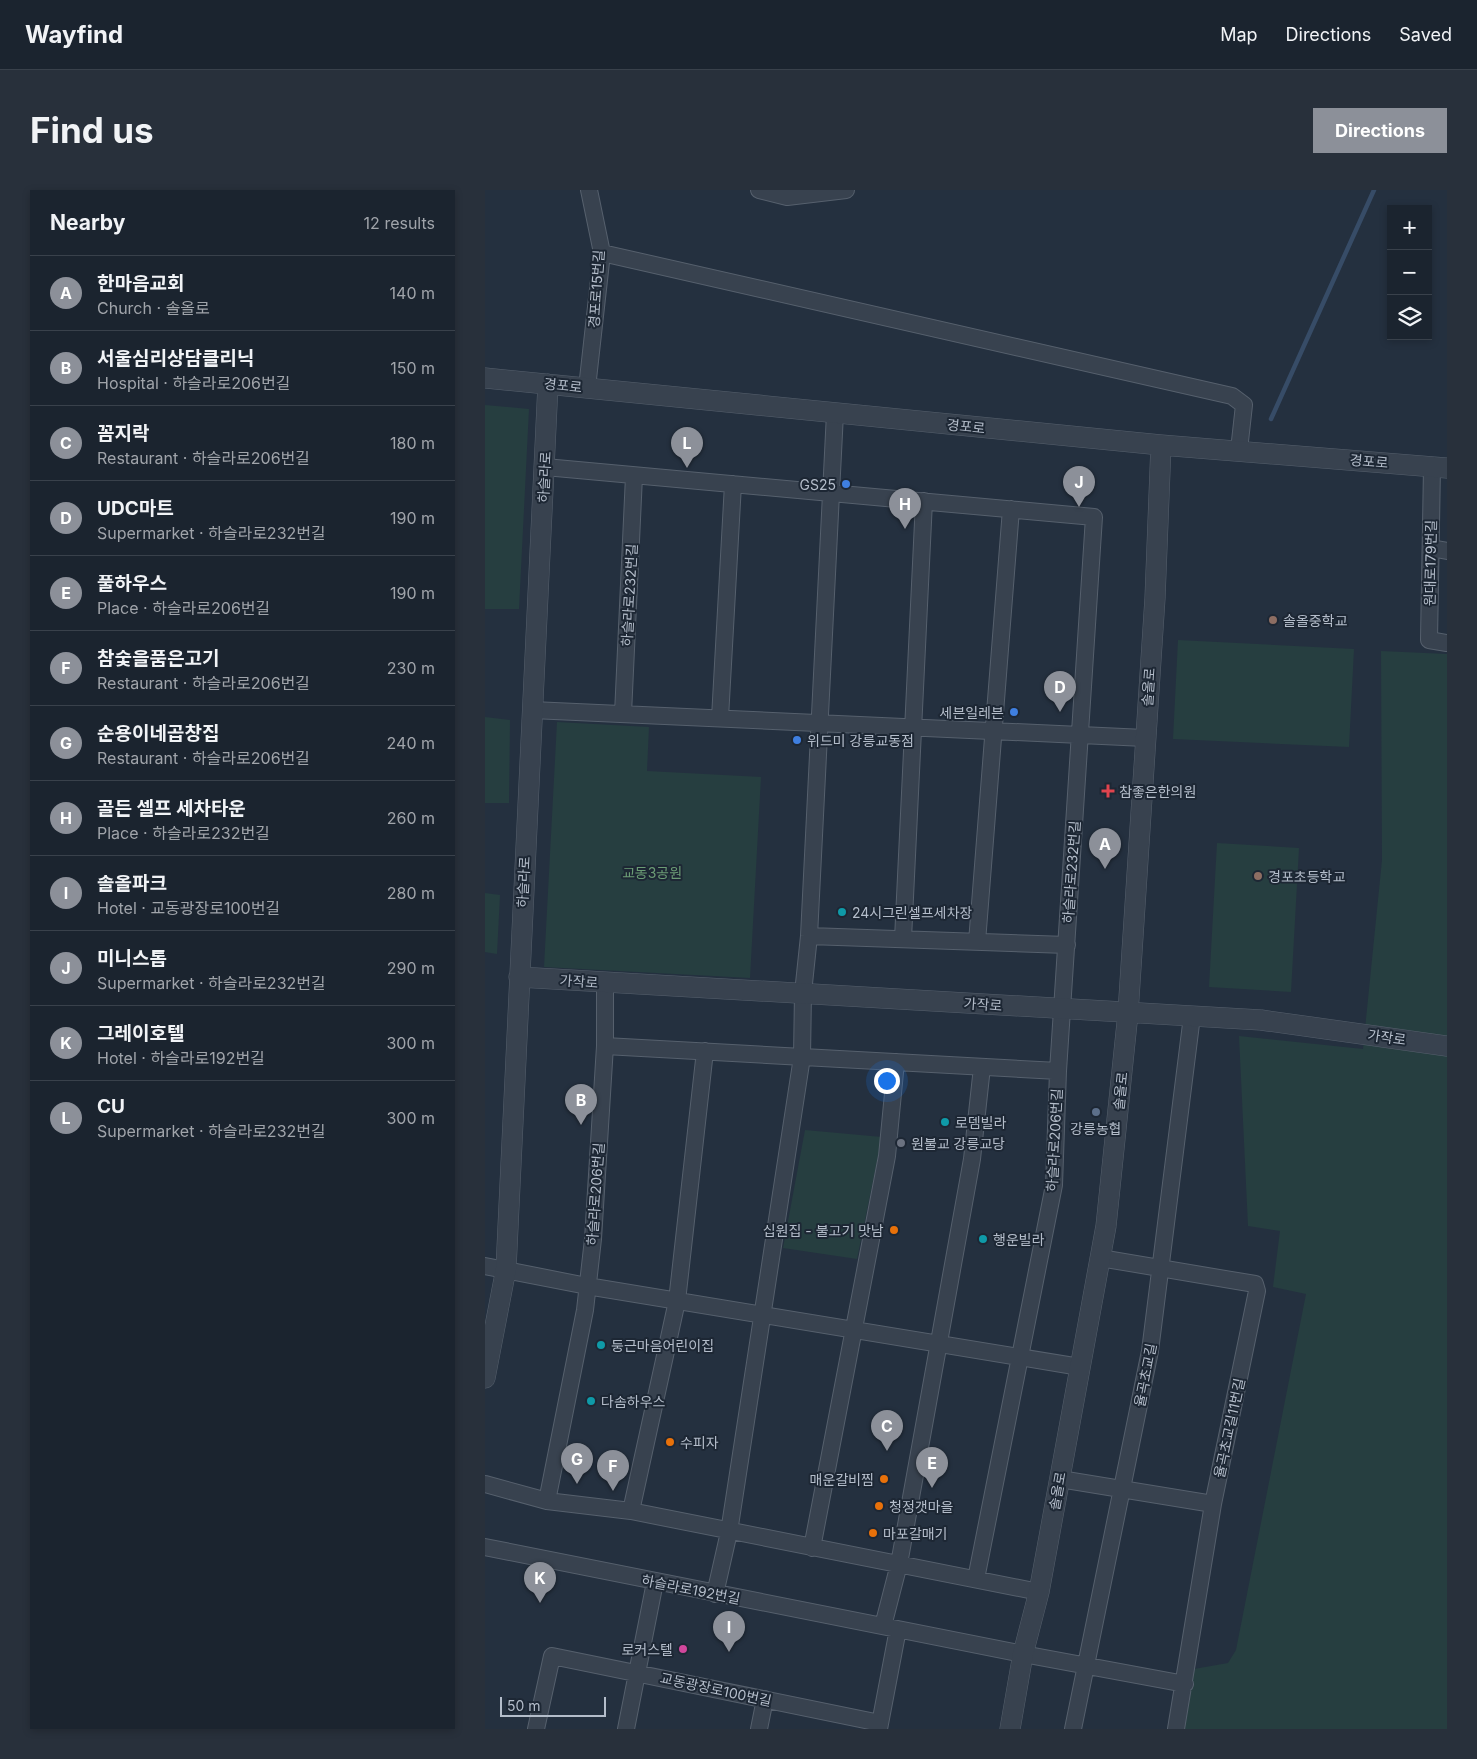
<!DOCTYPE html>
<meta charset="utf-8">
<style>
body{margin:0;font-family:Inter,"Noto Sans KR",sans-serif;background:#28303b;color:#f1f3f6}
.controls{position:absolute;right:15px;top:15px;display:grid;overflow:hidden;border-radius:0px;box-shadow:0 2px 8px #0003}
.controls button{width:45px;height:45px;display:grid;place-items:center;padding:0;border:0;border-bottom:1px solid #39414b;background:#1b242f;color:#f1f3f6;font:25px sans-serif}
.scale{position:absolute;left:15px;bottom:12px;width:106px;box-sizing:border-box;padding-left:5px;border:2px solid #b4bdca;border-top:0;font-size:14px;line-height:18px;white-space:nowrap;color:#b4bdca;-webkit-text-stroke:4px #1d2734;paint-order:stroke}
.you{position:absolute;left:401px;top:890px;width:18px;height:18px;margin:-12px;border:4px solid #fff;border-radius:50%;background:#1a73e8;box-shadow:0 0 0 8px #1a73e833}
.badge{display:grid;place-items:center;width:32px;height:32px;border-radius:50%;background:#8c9099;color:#fff;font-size:16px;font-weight:700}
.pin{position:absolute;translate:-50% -41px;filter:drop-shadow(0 1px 2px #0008)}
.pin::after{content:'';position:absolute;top:26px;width:18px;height:15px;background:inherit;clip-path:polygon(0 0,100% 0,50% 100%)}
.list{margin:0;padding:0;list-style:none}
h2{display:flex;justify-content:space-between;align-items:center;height:65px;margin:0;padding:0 20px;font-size:21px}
h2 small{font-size:16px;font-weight:400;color:#a0a4aa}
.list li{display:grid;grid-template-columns:32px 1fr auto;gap:15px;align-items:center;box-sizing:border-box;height:75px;padding:0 20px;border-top:1px solid #39414b}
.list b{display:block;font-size:19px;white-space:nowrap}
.list p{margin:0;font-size:16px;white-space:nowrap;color:#a0a4aa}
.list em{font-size:16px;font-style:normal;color:#a0a4aa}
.icon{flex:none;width:28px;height:28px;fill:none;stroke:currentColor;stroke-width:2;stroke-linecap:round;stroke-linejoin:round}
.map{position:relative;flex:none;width:962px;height:1539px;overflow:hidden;border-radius:0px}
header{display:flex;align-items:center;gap:30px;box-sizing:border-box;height:70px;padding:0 25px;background:#1b242f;border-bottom:1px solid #39414b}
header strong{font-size:24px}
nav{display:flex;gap:28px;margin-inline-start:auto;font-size:18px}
.intro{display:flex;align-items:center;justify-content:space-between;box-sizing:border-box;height:120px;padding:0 30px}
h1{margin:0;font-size:35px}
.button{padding:12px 22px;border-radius:0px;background:#8c9099;color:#fff;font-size:18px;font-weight:700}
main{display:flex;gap:30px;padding:0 30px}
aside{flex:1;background:#1b242f;border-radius:0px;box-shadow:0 2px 8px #0003}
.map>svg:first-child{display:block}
.green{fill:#263e40}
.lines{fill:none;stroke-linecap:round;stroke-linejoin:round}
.stream{stroke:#374c67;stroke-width:4.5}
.minor-casing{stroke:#56606d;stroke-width:18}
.tertiary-casing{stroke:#56606d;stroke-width:21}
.minor{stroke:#38424f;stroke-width:16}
.tertiary{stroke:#38424f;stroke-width:20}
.shop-dot{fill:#3f7fe0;stroke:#1d2734;stroke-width:2}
.education-dot{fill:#8d6e63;stroke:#1d2734;stroke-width:2}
.health-dot{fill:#e0444e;stroke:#1d2734;stroke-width:2}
.culture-dot{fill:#0f9aa8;stroke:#1d2734;stroke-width:2}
.service-dot{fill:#5c6f8a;stroke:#1d2734;stroke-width:2}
.worship-dot{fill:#6b7280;stroke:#1d2734;stroke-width:2}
.food-dot{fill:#e8710a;stroke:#1d2734;stroke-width:2}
.hotel-dot{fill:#d1479c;stroke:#1d2734;stroke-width:2}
.labels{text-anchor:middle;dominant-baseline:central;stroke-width:4;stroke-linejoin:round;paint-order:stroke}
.street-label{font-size:14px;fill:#b4bdca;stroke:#1d2734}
.poi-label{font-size:14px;fill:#b4bdca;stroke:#1d2734;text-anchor:start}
.park-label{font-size:14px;fill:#6b9c75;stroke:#1d2734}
</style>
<header>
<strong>Wayfind</strong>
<nav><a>Map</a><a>Directions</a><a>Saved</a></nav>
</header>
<div class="intro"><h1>Find us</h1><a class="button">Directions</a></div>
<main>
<aside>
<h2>Nearby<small>12 results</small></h2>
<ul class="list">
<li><span class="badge">A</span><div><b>한마음교회</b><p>Church · 솔올로</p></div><em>140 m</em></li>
<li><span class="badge">B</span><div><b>서울심리상담클리닉</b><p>Hospital · 하슬라로206번길</p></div><em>150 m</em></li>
<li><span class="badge">C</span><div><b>꼼지락</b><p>Restaurant · 하슬라로206번길</p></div><em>180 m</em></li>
<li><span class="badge">D</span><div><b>UDC마트</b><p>Supermarket · 하슬라로232번길</p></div><em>190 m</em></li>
<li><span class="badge">E</span><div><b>풀하우스</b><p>Place · 하슬라로206번길</p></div><em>190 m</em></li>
<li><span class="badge">F</span><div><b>참숯을품은고기</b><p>Restaurant · 하슬라로206번길</p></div><em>230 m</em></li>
<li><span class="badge">G</span><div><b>순용이네곱창집</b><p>Restaurant · 하슬라로206번길</p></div><em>240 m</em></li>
<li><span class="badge">H</span><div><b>골든 셀프 세차타운</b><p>Place · 하슬라로232번길</p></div><em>260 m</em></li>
<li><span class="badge">I</span><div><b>솔올파크</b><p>Hotel · 교동광장로100번길</p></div><em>280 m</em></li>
<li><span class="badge">J</span><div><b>미니스톱</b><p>Supermarket · 하슬라로232번길</p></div><em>290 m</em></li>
<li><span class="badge">K</span><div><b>그레이호텔</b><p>Hotel · 하슬라로192번길</p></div><em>300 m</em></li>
<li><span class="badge">L</span><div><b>CU</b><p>Supermarket · 하슬라로232번길</p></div><em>300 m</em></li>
</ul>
</aside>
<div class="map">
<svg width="962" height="1539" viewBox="0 0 962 1539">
<rect width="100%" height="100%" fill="#24303f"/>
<path class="green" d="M 0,215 L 44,219 L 34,419 L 0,419 Z
M 693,450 L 869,459 L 864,557 L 688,549 Z
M 896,461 L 962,464 L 962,1539 L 700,1539 L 709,1479 L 743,1473 L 751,1460 L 821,1104 L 788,1097 L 795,1041 L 763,1036 L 754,846 L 878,859 L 897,670 Z
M 0,527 L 25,530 L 24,613 L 0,613 Z
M 72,532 L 164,537 L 162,581 L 276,587 L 265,788 L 59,777 Z
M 732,653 L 814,658 L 806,802 L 724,797 Z
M 0,703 L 15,705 L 12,764 L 0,762 Z
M 320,940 L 397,947 L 372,1069 L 298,1058 Z"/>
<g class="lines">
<path class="stream" d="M 786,229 L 889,0"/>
<g class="minor-casing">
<path id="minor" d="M 274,0 L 302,7 L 361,0
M 117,63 L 747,206 L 759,215 L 754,260
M 102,198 L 117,63 L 104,0
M 60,277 L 609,327 L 573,881 L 569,995 L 491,1389
M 947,277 L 944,450 L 962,453
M 946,358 L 962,361
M 47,520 L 660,548
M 138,524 L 149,286
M 235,528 L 248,294
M 324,746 L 582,755
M 418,749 L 439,311
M 492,752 L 526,319
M 120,856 L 573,881
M 615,1068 L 770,1094 L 772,1101 L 728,1314 L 691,1539
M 0,1076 L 102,1096 L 595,1177
M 575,1289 L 728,1314
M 0,1294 L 62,1311 L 146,1321 L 554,1402
M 62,1311 L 100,1120 L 108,1049 L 120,856 L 120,793
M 146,1321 L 192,1111 L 220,861
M 0,1357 L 538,1464 L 700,1494
M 327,1358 L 402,966 L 411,872
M 230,1404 L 244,1342 L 317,867 L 318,803 L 324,746 L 350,223
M 398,1436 L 414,1374 L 487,969 L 497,877
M 51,1539 L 67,1466 L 395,1533
M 141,1539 L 170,1392
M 274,1539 L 280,1509
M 394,1539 L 413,1439
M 588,1539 L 665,1161 L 707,826"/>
</g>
<g class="tertiary-casing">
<path id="tertiary" d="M 0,188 L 676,255 L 962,278
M 34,787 L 776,830 L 962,856
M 0,1188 L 21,1079 L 63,194
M 525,1539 L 538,1464 L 554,1402 L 621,1036 L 643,823 L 670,408 L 676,255"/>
</g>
<use href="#minor" class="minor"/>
<use href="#tertiary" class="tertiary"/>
</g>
<g class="shop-dot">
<circle cx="361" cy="294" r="5"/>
<circle cx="529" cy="522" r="5"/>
<circle cx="312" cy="550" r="5"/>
</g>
<g class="education-dot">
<circle cx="788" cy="430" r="5"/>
<circle cx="773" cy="686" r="5"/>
</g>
<path class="health-dot" d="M620.5 593.5h5v5h5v5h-5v5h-5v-5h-5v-5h5z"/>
<g class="culture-dot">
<circle cx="357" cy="722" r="5"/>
<circle cx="460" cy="932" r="5"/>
<circle cx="498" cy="1049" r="5"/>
<circle cx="116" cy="1155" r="5"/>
<circle cx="106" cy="1211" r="5"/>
</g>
<circle class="service-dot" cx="611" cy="922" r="5"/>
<circle class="worship-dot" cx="416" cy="953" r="5"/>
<g class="food-dot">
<circle cx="409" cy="1040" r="5"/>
<circle cx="185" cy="1252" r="5"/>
<circle cx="399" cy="1289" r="5"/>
<circle cx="394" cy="1316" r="5"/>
<circle cx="388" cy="1343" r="5"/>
</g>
<circle class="hotel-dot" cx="198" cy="1459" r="5"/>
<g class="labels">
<g class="street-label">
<text transform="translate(111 99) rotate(-86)">경포로15번길</text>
<text transform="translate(78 195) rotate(6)">경포로</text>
<text transform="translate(481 236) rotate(6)">경포로</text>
<text transform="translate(884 271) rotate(5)">경포로</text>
<text transform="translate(59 287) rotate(-87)">하슬라로</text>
<text transform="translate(945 373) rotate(-89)">원대로179번길</text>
<text transform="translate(144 405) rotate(-87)">하슬라로232번길</text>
<text transform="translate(663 497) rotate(-86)">솔올로</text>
<text transform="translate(586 682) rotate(-86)">하슬라로232번길</text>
<text transform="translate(38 692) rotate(-87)">하슬라로</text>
<text transform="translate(94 791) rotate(4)">가작로</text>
<text transform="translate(498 814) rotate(4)">가작로</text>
<text transform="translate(902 847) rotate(8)">가작로</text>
<text transform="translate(635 901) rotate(-84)">솔올로</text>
<text transform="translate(569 950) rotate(-87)">하슬라로206번길</text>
<text transform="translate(110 1004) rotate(-86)">하슬라로206번길</text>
<text transform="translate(660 1185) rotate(-79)">율곡초교길</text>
<text transform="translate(744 1238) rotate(-78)">율곡초교길11번길</text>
<text transform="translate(572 1301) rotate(-80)">솔올로</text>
<text transform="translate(206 1399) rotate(11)">하슬라로192번길</text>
<text transform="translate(231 1499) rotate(12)">교동광장로100번길</text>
</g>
<g class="poi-label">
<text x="351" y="294" text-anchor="end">GS25</text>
<text x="798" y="430">솔올중학교</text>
<text x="519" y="522" text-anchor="end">세븐일레븐</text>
<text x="322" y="550">위드미 강릉교동점</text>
<text x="634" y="601">참좋은한의원</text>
<text x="783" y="686">경포초등학교</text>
<text x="367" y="722">24시그린셀프세차장</text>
<text x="470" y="932">로뎀빌라</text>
<text x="611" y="938" text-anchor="middle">강릉농협</text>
<text x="426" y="953">원불교 강릉교당</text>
<text x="399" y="1040" text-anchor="end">십원집 - 불고기 맛남</text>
<text x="508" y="1049">행운빌라</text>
<text x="126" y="1155">둥근마음어린이집</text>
<text x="116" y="1211">다솜하우스</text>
<text x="195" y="1252">수피자</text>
<text x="389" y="1289" text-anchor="end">매운갈비찜</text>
<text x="404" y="1316">청정갯마을</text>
<text x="398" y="1343">마포갈매기</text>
<text x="188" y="1459" text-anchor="end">로커스텔</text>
</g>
<g class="park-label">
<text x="167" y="682">교동3공원</text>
</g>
</g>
</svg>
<div class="controls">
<button>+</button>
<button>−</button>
<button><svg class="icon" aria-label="layers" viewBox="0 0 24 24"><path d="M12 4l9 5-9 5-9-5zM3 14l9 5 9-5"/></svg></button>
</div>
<div class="scale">50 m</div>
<div class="you"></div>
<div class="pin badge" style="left:620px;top:679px">A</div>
<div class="pin badge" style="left:96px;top:935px">B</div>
<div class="pin badge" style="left:402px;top:1261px">C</div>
<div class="pin badge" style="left:575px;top:522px">D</div>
<div class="pin badge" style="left:447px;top:1298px">E</div>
<div class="pin badge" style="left:128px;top:1301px">F</div>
<div class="pin badge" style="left:92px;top:1294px">G</div>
<div class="pin badge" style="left:420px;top:339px">H</div>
<div class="pin badge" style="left:244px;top:1462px">I</div>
<div class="pin badge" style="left:594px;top:317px">J</div>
<div class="pin badge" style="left:55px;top:1413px">K</div>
<div class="pin badge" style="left:202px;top:278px">L</div>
</div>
</main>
